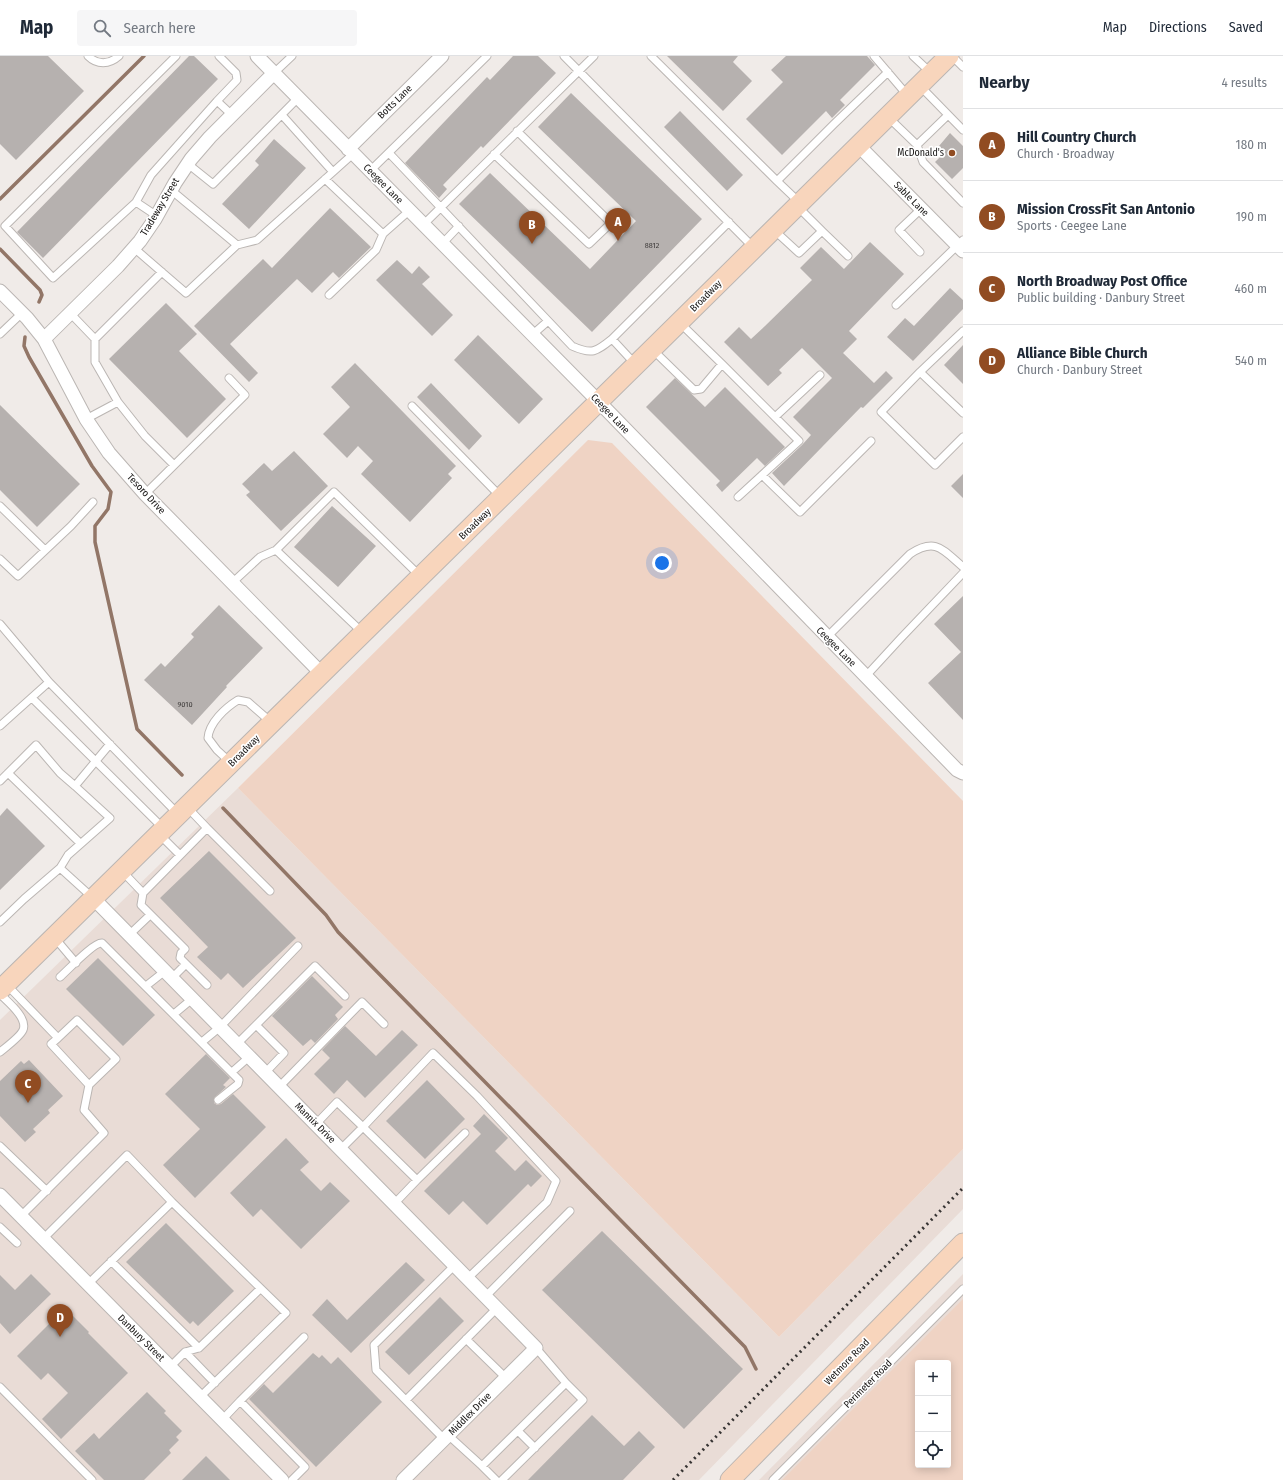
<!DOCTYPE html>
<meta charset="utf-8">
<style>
body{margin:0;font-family:"Fira Sans Condensed",sans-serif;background:#f6f6f7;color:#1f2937}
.controls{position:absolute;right:12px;bottom:12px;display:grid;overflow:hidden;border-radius:4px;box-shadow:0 2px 10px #0003}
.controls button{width:36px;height:36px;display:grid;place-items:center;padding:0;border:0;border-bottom:1px solid #e0e1e3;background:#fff;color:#1f2937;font:20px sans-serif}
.you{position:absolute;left:662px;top:507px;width:14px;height:14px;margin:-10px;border:3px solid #fff;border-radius:50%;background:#1a73e8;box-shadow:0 0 0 6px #1a73e833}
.badge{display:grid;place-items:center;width:26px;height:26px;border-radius:50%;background:#914c22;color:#fff;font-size:13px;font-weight:700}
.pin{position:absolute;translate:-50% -33px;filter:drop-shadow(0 1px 2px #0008)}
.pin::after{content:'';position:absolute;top:21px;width:14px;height:12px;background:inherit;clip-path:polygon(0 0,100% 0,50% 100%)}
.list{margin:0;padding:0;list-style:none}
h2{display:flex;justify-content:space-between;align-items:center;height:52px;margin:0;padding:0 16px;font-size:17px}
h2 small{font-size:13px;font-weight:400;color:#747a83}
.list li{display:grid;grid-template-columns:26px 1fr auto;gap:12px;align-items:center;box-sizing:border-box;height:72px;padding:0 16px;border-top:1px solid #e0e1e3}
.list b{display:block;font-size:15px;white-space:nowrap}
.list p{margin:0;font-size:13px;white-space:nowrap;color:#747a83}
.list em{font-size:13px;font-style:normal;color:#747a83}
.icon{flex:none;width:22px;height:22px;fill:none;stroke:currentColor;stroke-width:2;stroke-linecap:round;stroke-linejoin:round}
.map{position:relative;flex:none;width:963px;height:1424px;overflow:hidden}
header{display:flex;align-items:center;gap:24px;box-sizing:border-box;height:56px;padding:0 20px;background:#fff;border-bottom:1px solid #e0e1e3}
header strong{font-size:19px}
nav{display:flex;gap:22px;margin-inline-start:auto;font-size:14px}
.search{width:280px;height:36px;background:#f6f6f7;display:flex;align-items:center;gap:10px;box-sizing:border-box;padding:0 14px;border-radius:4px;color:#747a83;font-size:15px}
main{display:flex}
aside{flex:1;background:#fff}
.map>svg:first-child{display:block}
.built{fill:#e9dcd6;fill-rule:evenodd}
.green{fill:#efd3c4;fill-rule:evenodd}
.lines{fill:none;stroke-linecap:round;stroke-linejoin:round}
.stream{stroke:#927667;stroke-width:3.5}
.building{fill:#b6b1af}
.lane-casing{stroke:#bbb6b3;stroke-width:9}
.street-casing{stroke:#bbb6b3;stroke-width:15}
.secondary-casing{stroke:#bbb6b3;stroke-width:21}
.lane{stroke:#fff;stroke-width:7}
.street{stroke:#fff;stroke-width:13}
.secondary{stroke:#f8d5bc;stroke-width:19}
.rail{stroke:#373433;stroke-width:3;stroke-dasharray:2 4;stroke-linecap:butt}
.poi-dot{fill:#914c22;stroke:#fff;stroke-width:1.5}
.labels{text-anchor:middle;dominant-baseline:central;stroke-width:3.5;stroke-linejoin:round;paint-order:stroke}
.number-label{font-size:8px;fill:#3f3c3b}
.street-label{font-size:10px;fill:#171514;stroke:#fff}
.poi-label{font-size:10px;fill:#171514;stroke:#fff;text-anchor:end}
</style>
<header>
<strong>Map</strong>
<div class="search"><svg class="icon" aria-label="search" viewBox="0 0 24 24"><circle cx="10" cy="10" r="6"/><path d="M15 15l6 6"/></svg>Search here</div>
<nav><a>Map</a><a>Directions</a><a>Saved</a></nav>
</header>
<main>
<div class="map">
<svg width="963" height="1424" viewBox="0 0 963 1424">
<rect width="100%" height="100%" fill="#f0ebe8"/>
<path class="built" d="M 238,732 L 779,1281 L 963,1093 L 963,1153 L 699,1424 L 0,1424 L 0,964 Z
M 963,1218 L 963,1424 L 759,1424 ZM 918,1307 L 948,1307 L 948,1409 L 918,1409 Z"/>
<path class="green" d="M 588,384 L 612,387 L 963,745 L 963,1093 L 779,1281 L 238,732 Z
M 963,1243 L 963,1424 L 782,1424 ZM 918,1307 L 948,1307 L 948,1409 L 918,1409 Z"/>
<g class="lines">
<path class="stream" d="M 0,143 L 144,0
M 0,193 L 40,234 L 42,239 L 39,246
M 25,281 L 24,290 L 29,301 L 92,410 L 111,436 L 108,453 L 95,470 L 95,486 L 137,673 L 182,719
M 223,752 L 326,859 L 338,876 L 745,1291 L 756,1313"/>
</g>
<path class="building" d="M 0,0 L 48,0 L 84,35 L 16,104 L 0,88 Z
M 189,0 L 194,0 L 218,23 L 43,202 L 17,176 Z
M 513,0 L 538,0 L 556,17 L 483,92 L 481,90 L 443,129 L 447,133 L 439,142 L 405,107 L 487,21 L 490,24 Z
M 667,0 L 738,0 L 733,6 L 752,25 L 723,55 Z
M 786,0 L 867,0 L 875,9 L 840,44 L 845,49 L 832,62 L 826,55 L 782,99 L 746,63 L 783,26 L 771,14 Z
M 571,37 L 702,163 L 592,276 L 459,148 L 490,117 L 590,213 L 636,165 L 538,71 Z
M 680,55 L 743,119 L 727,135 L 664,71 Z
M 950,77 L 963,90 L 963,112 L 952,123 L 935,106 L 945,96 L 939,90 Z
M 274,83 L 306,112 L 249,173 L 222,148 L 259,109 L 255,105 Z
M 330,152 L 371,191 L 339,222 L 333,216 L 312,237 L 297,223 L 230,288 L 258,317 L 249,326 L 194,270 L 263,203 L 272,212 Z
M 870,186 L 904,218 L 849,275 L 857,283 L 843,297 L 874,327 L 886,315 L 893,322 L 863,352 L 861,351 L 784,430 L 772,417 L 802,389 L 811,379 L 793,361 L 832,322 L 802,292 L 779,314 L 782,317 L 768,330 L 724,286 L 739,271 L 751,283 L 765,270 L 812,224 L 800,212 L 821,191 L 844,213 Z
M 397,204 L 412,218 L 419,210 L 430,221 L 422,228 L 453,259 L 432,280 L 376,224 Z
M 950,232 L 963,244 L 963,253 L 913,305 L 887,281 L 905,262 L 914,270 Z
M 166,247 L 197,278 L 179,295 L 226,343 L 187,382 L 109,303 Z
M 478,279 L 543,343 L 519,368 L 454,304 Z
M 963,289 L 963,328 L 944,309 Z
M 355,307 L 456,410 L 448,418 L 452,422 L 410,466 L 361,418 L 373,405 L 358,390 L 347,402 L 323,378 L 350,351 L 331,331 Z
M 675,322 L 705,351 L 725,331 L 785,391 L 765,410 L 757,402 L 722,436 L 716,429 L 720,425 L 646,351 Z
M 431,327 L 482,380 L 469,394 L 417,341 Z
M 0,349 L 80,428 L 37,471 L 0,434 Z
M 294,395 L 328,430 L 281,475 L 246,439 L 250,436 L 242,428 L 264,407 L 272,415 Z
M 963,418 L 963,442 L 951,430 Z
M 332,450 L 376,490 L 338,531 L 294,491 Z
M 963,540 L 963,664 L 928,627 L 961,596 L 934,568 Z
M 219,549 L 263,592 L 226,630 L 227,631 L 192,669 L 144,624 L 161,607 L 165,611 L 194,581 L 191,578 Z
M 7,752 L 45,790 L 0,834 L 0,760 Z
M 209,795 L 296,882 L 243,932 L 228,917 L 221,924 L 197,901 L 208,891 L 160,842 Z
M 98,902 L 155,959 L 123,990 L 66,933 Z
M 312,920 L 343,951 L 335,959 L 338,963 L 315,987 L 311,983 L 303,990 L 272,960 Z
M 345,970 L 376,1000 L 402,974 L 418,989 L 365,1042 L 347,1024 L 334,1038 L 314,1018 L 330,1002 L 322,994 Z
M 206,998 L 230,1022 L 223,1029 L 226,1031 L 214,1042 L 214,1047 L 217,1049 L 221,1048 L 233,1038 L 266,1071 L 195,1142 L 163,1109 L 200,1073 L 165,1038 Z
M 29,1004 L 63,1040 L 48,1054 L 50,1057 L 33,1073 L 36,1076 L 25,1086 L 0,1060 L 0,1025 L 21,1005 L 24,1008 Z
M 427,1024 L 465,1063 L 425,1103 L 386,1065 Z
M 484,1058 L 508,1082 L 495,1095 L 515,1115 L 526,1104 L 542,1120 L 531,1131 L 528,1128 L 487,1169 L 463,1145 L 449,1159 L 424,1135 L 481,1078 L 473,1070 Z
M 286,1082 L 309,1106 L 300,1114 L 321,1135 L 330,1126 L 350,1145 L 301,1193 L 261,1153 L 253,1161 L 230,1137 Z
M 166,1167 L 234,1235 L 198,1270 L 193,1265 L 190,1268 L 126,1206 Z
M 602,1175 L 743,1313 L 684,1373 L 542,1234 Z
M 406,1206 L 425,1224 L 351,1297 L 312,1259 L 327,1243 L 347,1264 Z
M 31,1218 L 51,1238 L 10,1278 L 0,1267 L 0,1219 L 15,1234 Z
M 440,1241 L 464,1265 L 409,1319 L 385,1296 Z
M 65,1252 L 89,1276 L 88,1277 L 128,1317 L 61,1383 L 42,1363 L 68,1337 L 48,1317 L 41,1324 L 17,1300 Z
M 313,1297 L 319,1302 L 322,1299 L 331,1308 L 338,1301 L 382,1346 L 316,1411 L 249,1343 L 264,1328 L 273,1337 Z
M 147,1336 L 166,1355 L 164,1357 L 182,1375 L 176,1381 L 179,1384 L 169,1394 L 171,1397 L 144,1424 L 104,1424 L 75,1395 L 94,1377 L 99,1383 Z
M 592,1359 L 624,1390 L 639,1375 L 655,1391 L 623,1424 L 528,1424 Z
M 206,1400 L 230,1424 L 182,1424 Z"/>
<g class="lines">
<g class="lane-casing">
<path id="lane" d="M 88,0 C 97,9 109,9 119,0
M 564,0 L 753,191
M 651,0 L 777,125
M 874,0 L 908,40
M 913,0 L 930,16
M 952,0 L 963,11
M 274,17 L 292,0
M 920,30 L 963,74
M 217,45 L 237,24 L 236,17 L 219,0
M 282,59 L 333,116
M 888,61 L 917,89 L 923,106 L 963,147
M 917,89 L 948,59
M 389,97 L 572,290 C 592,299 596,296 612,283 L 636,309
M 494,98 L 589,188 L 611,167 L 517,75
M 188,108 L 213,128 L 298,42
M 370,115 L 487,0
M 325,123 L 383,178 L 409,155
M 136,146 L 53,222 L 5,170 L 176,0
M 799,146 L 777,125 L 834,68 L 888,16
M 157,160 L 136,146 L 151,119 L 217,45 L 232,59
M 423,169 L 594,0
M 774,174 L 799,197 L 822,175 L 798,151
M 822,175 L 848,200
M 442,188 L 459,170
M 237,189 L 257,184 L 353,98
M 134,192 L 186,237 L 237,189 L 171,134
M 920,196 L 899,174 L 921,153
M 329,239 L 376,194 L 383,178
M 896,249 L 963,184
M 71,258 L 95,283 L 162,216
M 963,275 L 920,316 L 963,357
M 0,278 L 22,257
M 532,279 L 548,265
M 95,283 L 95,306 L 118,346 L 145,380 L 174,409
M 612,283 L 729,166
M 653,294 L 694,334 L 701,333 L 722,308 L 680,267
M 722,308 L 799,385 L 738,441
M 920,316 L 881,356 L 935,409 L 963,381
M 412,350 L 500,440
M 775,361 L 820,319
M 86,363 L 118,346
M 762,419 L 800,456 L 871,385
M 145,438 L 245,339 L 229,322
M 0,450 L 45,494
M 0,503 L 18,520 L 71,470 L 93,446
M 232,527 L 260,501 L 276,494
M 0,568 L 49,626 L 178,758
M 363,577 L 276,494 L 334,436 L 420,520
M 827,581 L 910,498 C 936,481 943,494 963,511
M 866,620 L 901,582 L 963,517
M 32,642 L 164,773
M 0,670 L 49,626
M 231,707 L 217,694 L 208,682 C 209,667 225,652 238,644 L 248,646 L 272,667
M 8,717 L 80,787
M 0,725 L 36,689 L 60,717 L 75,730
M 188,752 L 207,772
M 159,778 L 180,799
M 123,816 L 143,837
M 93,842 L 60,812 L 68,799 L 110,762 L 75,730 L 110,688
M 0,866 L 24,843 L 60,812
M 129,879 L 150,859
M 54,881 L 76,907
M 60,921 C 68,914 94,886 102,887 L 239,1024 L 238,1028 L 218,1044
M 172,922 L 186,908
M 6,928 L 58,982 L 51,988 L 89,1029
M 207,929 L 180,902 L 181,897 L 185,893 L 141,849 L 143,837 L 207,772 L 270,835
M 146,930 L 165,915
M 0,938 C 8,946 28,962 23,974 C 20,981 6,991 0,996
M 174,958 L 192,943
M 256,969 L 284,997 L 265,1017
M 202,986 L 220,971 L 298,890
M 237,988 L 315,910 L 345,940
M 232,1016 L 249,1001
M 279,1031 L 362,946 L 384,968
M 316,1068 L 337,1046 L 363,1071 L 433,997 L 477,1040 L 556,1125 L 547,1146 L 468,1222
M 0,1090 L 47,1135
M 341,1093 L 363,1071 L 417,1124 L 394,1148
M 417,1124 L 465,1077
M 21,1160 L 104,1077 L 84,1054 L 89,1029 L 116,1003 L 77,964 L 58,982
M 0,1171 L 17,1187
M 43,1183 L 127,1099 L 172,1146
M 111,1205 L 199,1292 L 185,1296 L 170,1311
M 88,1228 L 172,1146 L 286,1257 L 200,1341
M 486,1240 L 570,1155
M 466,1283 L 506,1322
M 199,1292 L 260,1233
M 185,1296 L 215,1327
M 0,1331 L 92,1424
M 406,1344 L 497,1252
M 240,1345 L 304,1281
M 222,1364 L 240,1345 L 305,1411 L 292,1424
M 518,1375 L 535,1392
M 448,1379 L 482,1410 L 566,1327 L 536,1292
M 444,1383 L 376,1314 L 374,1289 L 455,1209
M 482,1410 L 496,1424
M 502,1424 L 583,1344 L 566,1327
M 773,1424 L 963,1233"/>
</g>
<g class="street-casing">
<path id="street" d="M 257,0 L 599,346 L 957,714 L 963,717
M 859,90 L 963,195
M 348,93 L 442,0
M 0,235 L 27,262 L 44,283 L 86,363 L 109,397 L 145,438 L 322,618
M 44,283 L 118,210 L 140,185 L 155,163 L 175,127 L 191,103 L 210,81 L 274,17
M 93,842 L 536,1292 L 403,1424
M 0,1139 L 282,1424"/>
</g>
<g class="secondary-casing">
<path id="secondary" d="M 0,934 L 652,293 L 949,0
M 730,1424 L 963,1187"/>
</g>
<use href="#lane" class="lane"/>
<use href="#street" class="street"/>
<use href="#secondary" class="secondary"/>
<path class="rail" d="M 673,1424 L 963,1132"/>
</g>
<circle class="poi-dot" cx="952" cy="97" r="4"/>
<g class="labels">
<g class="number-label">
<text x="652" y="189">8812</text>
<text x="185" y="648">9010</text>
</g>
<g class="street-label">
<text transform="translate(395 46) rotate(-44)">Botts Lane</text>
<text transform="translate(383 128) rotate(45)">Ceegee Lane</text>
<text transform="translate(911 143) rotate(45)">Sable Lane</text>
<text transform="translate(160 151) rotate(-59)">Tradeway Street</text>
<text transform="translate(706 240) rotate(-45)">Broadway</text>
<text transform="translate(610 358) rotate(46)">Ceegee Lane</text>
<text transform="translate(146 438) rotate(47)">Tesoro Drive</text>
<text transform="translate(475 468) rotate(-44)">Broadway</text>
<text transform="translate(836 591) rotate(45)">Ceegee Lane</text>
<text transform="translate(244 695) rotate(-45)">Broadway</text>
<text transform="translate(315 1067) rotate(45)">Mannix Drive</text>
<text transform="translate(141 1282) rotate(45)">Danbury Street</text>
<text transform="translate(847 1306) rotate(-46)">Wetmore Road</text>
<text transform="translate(868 1328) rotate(-45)">Perimeter Road</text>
<text transform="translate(470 1358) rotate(-45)">Middlex Drive</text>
</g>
<g class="poi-label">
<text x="944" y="97">McDonald's</text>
</g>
</g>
</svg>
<div class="controls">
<button>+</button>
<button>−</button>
<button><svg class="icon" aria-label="locate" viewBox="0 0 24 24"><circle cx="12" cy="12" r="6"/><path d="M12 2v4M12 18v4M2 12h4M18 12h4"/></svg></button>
</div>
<div class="you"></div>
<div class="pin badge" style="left:618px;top:185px">A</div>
<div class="pin badge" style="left:532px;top:188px">B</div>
<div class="pin badge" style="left:28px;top:1047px">C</div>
<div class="pin badge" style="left:60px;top:1281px">D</div>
</div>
<aside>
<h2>Nearby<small>4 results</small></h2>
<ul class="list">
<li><span class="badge">A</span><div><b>Hill Country Church</b><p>Church · Broadway</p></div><em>180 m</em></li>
<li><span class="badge">B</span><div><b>Mission CrossFit San Antonio</b><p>Sports · Ceegee Lane</p></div><em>190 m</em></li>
<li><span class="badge">C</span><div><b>North Broadway Post Office</b><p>Public building · Danbury Street</p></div><em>460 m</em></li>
<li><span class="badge">D</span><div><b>Alliance Bible Church</b><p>Church · Danbury Street</p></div><em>540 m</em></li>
</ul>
</aside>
</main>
